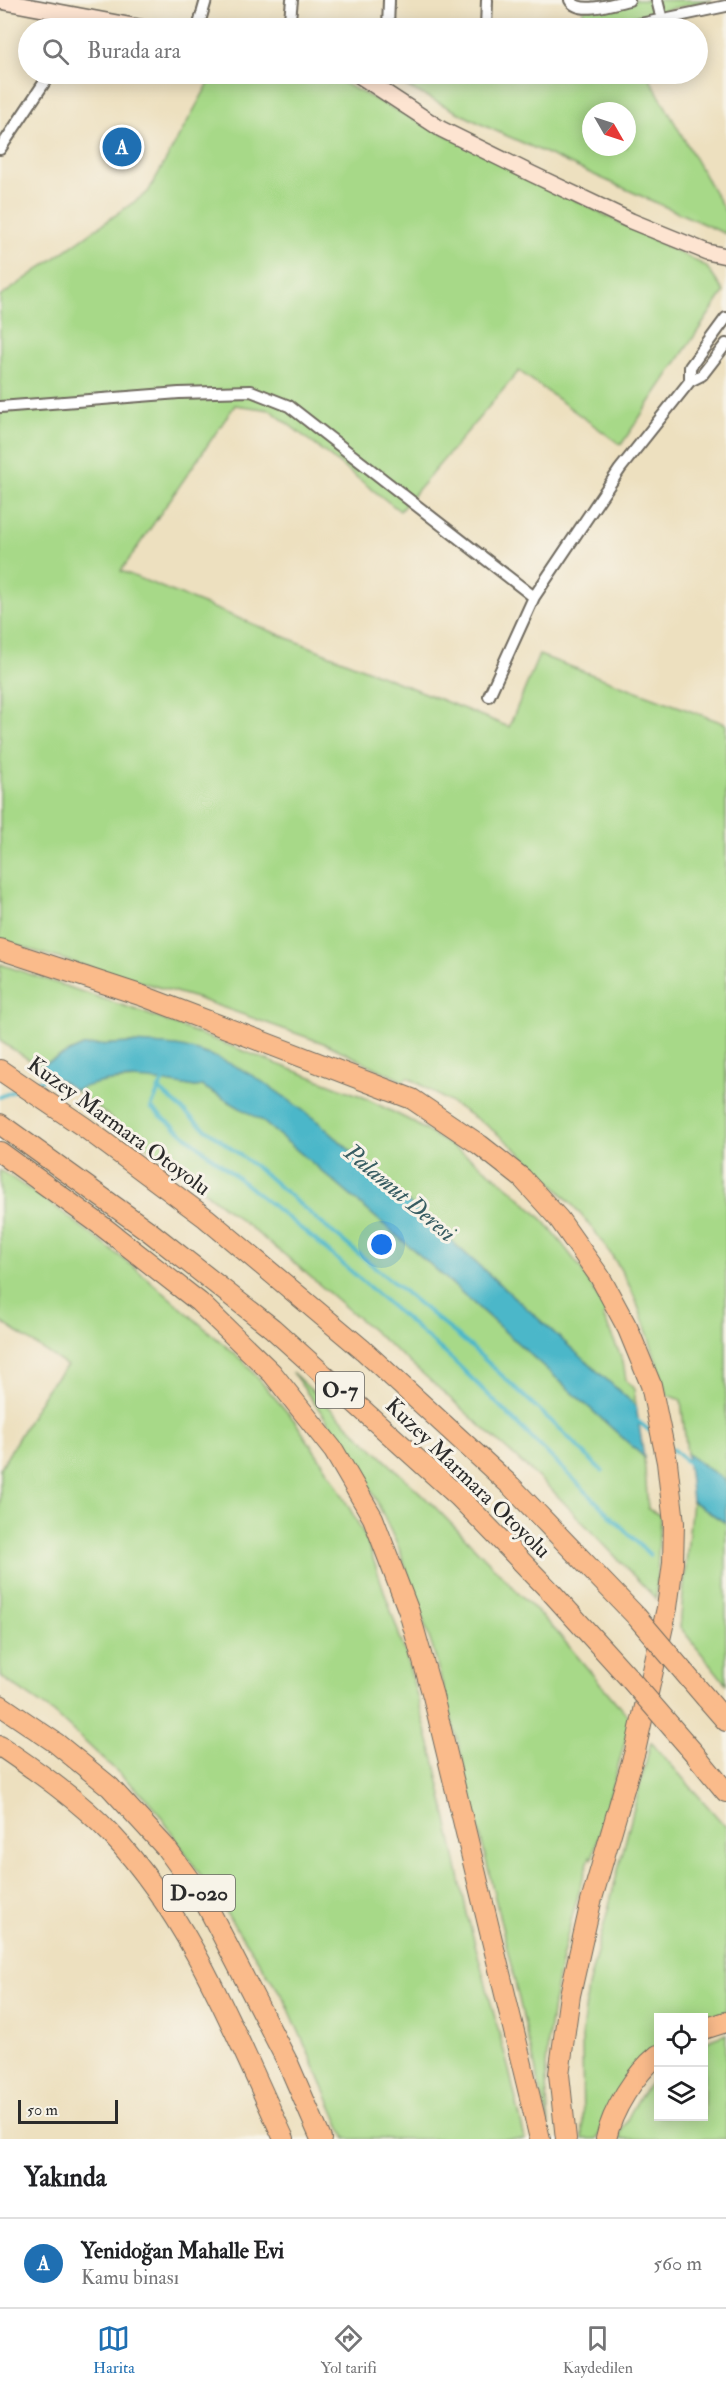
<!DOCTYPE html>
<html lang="tr">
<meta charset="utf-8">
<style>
body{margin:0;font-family:"IM FELL Double Pica",serif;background:#f6f6f6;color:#202124}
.controls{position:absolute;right:18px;bottom:18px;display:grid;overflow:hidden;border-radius:0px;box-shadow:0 3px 15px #0003}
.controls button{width:54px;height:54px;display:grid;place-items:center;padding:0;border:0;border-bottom:2px solid #e0e0e0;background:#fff;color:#202124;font:30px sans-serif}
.compass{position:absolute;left:582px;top:102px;width:54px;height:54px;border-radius:50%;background:#fff;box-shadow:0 3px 15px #0003;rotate:129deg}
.scale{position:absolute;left:18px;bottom:15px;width:100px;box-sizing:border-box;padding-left:6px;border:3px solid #2b2b2b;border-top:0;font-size:16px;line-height:21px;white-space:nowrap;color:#2b2b2b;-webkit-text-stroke:4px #f7f3e8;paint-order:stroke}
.you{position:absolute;left:382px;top:1245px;width:21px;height:21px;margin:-15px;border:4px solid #fff;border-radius:50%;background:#1a73e8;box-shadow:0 0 0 9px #1a73e833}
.badge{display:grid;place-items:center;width:39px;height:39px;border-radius:50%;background:#1f6fb2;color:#fff;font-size:20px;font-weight:700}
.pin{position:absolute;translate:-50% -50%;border:3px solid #fff;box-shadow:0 2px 6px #0006}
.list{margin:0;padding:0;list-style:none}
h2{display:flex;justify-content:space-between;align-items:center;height:78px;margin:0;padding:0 24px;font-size:26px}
h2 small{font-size:20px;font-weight:400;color:#757577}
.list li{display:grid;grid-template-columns:39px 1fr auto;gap:18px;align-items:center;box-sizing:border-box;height:90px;padding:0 24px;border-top:2px solid #e0e0e0}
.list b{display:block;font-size:22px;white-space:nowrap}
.list p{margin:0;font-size:20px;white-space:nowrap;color:#757577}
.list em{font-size:20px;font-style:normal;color:#757577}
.icon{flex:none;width:33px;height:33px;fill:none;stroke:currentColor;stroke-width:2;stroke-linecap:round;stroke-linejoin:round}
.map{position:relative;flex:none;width:726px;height:2139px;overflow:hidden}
.search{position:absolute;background:#fff;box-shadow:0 3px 15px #0003;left:18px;right:18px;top:18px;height:66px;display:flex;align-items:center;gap:15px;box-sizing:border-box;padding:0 21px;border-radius:33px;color:#757577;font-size:22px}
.sheet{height:168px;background:#fff}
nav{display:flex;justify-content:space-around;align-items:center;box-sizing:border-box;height:84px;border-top:2px solid #e0e0e0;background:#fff;font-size:16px;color:#757577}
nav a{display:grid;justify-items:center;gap:3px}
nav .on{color:#1f6fb2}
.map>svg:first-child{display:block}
.green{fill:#a7d988;stroke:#69825a;stroke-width:1.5;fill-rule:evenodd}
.water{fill:#4cb7c9;stroke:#3c717a;stroke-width:1.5}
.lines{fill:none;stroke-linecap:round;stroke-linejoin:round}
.stream{stroke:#4cb7c9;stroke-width:4}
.street-casing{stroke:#6f6a5f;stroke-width:14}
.secondary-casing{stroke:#6f6a5f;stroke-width:18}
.highway-casing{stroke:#6f6a5f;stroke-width:22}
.street{stroke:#fff;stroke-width:10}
.secondary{stroke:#fde4d1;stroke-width:15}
.highway{stroke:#fabb8b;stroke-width:20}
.highway-bridge-casing{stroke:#6f6a5f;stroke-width:22;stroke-linecap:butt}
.highway-bridge{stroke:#fabb8b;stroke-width:20}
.labels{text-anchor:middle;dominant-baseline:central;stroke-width:6;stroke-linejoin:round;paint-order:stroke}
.shield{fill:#f7f3e8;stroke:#686764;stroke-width:1.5}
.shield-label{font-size:21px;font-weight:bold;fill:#2b2b2b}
.street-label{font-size:22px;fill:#2b2b2b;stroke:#f7f3e8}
.water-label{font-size:24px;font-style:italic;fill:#375c62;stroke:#f7f3e8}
</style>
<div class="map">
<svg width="726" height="2139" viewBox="0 0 726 2139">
<rect width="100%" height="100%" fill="#f7f3e8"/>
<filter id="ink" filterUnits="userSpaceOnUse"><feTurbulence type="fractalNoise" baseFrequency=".0167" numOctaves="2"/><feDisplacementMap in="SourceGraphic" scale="12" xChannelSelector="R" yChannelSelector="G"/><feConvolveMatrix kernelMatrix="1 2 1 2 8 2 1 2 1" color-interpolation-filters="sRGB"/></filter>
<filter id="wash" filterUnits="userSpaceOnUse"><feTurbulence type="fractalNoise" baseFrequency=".008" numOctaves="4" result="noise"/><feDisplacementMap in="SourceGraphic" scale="24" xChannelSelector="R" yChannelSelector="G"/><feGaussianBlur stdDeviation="1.35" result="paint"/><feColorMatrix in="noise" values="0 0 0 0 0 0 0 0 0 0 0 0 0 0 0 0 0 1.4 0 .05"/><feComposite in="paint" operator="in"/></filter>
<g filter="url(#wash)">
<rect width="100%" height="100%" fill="#ede0bf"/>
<path class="green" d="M 584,0 L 713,0 L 582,27 Z
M 214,74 L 320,74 L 327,75 L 706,266 L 724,292 L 621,445 L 519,371 L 400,511 L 270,410 L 235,405 L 121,571 L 509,727 L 539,655 L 726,724 L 726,1481 L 687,1454 L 681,1400 L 667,1395 C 656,1362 647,1328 634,1296 C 608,1235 539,1164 486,1125 C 461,1108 434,1093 408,1077 L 403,1081 L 329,1045 L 196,998 L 34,951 L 0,939 L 0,297 L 148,192 Z
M 382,74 L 647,74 L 726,213 L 726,234 L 485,126 ZM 591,111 L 627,111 L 627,147 L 591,147 Z
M 0,964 L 142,1012 L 361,1096 L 409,1120 L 474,1160 L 511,1189 L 545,1222 L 580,1267 L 607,1313 L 603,1316 L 623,1361 L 626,1380 L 634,1389 L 636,1406 L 317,1121 L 181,1047 L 131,1043 L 83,1046 L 39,1066 L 0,1041 Z
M 150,1078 L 195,1087 L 202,1086 L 261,1120 L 310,1161 L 430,1264 L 644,1457 L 648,1509 L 660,1515 L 656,1599 L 552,1490 L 423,1374 L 285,1255 L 75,1090 L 98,1082 Z
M 0,1170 L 61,1211 L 135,1268 L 244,1362 L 294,1420 L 332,1477 L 366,1538 L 405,1652 L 435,1763 L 468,1918 L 509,2070 L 525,2139 L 346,2139 L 285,2000 L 153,1805 L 54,1713 L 0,1676 L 0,1469 L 48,1387 L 67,1366 L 0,1321 Z
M 292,1372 L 434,1506 L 556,1631 L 631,1720 L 592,1859 L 590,1856 C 568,1925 551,1993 546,2066 C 545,2086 548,2106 549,2126 L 461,1754 L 433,1649 L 400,1551 L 372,1491 L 334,1430 Z
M 692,1501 L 726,1523 L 726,1684 L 680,1627 Z
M 651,1742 L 726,1827 L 726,2013 L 704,2020 L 704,2018 L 658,2018 L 658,2047 L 597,2139 L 583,2139 L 582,2034 L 588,1987 Z
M 726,2034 L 726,2139 L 619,2139 C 628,2115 640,2093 658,2075 L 658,2116 L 704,2116 L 704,2043 Z"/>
<path class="water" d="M 131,1043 C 147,1044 166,1044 182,1047 C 234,1058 275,1089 317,1121 L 636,1406 L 644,1457 L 430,1264 L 310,1161 L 261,1120 L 202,1086 L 195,1087 C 150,1078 119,1074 75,1090 L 39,1066 L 83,1046 Z
M 687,1454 L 726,1481 L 726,1523 L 692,1501 Z"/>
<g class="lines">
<path class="stream" d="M 164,1078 L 159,1089 L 194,1120 L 265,1174 L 320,1222 L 469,1345 L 563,1432 L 602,1471
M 31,1084 L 58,1074
M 159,1089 L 151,1108 L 314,1239 L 453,1360 L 650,1555
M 0,1097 L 16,1090
M 635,1419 L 655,1435
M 672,1449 L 692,1466"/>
</g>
</g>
<g filter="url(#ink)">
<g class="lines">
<g class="street-casing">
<path id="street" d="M 570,0 C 579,16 614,3 629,0
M 657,0 L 662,20
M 198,28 L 206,0
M 289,28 L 292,0
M 388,28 L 389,0
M 486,28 L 487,0
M 621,28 L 726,6
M 0,149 L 50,74
M 690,381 L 690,367 L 726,318
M 0,407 L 179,393 L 251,391 L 289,406 L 534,597
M 489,696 L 534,597 L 620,469 L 690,381 L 702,375 L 726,344"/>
</g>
<g class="secondary-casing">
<path id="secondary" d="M 0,1 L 144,28
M 357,74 L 441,129 L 532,174 L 631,221 L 707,252 L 726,256"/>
</g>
<g class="highway-casing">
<path id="highway" d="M 0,949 L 143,996 L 412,1099 L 480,1145 L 522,1178 L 559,1219 L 600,1277 L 628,1329 L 651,1385 L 667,1462 L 674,1523 L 673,1563 L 667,1608 L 635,1751 L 591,1902 L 570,1995 L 559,2074 L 566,2139
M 0,1070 L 84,1127 L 206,1218 L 363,1350 L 511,1486 L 636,1616
M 0,1124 L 150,1232 L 272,1328 L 459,1497 L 551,1592 L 629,1678
M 0,1152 L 102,1226 L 199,1302 L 272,1373 L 334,1451 L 373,1518 L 409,1612 L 433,1696 L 540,2139
M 706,1698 L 726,1721
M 0,1705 L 56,1743 L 110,1787 L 166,1848 L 204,1900 L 288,2063 L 321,2139
M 0,1746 C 38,1772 79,1800 111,1834 C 192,1920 235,2034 284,2139
M 694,1753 L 726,1792
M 704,2029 L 726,2022
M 606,2139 C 612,2110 635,2074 658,2055"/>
</g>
<use href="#street" class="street"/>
<use href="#secondary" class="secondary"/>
<use href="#highway" class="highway"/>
<g class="highway-bridge-casing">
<path id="highway-bridge" d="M 636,1616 L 706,1698
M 629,1678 L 694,1753"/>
</g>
<use href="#highway-bridge" class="highway-bridge"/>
</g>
</g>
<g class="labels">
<g class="shield">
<rect x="316" y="1372" width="48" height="36" rx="4.5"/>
<rect x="163" y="1875" width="72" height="36" rx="4.5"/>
</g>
<g class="shield-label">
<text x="340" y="1390">O-7</text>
<text x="199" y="1893">D-020</text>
</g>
<g class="street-label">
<text transform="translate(119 1126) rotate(36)">Kuzey Marmara Otoyolu</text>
<text transform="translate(468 1478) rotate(44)">Kuzey Marmara Otoyolu</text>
</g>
<g class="water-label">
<text transform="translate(400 1193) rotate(40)">Palamut Deresi</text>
</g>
</g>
</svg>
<div class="controls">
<button><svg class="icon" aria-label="locate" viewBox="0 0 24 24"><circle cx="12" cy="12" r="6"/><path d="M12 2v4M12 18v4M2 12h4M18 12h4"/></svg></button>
<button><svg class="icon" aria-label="layers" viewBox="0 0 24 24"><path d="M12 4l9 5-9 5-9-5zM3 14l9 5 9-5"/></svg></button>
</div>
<svg class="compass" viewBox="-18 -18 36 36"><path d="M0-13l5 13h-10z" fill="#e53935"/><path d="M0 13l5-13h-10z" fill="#757577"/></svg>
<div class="scale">50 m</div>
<div class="you"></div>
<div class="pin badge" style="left:122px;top:147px">A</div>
<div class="search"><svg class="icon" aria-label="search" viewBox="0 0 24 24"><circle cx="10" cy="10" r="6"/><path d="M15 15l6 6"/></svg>Burada ara</div>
</div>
<section class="sheet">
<h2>Yakında<small></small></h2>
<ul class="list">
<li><span class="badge">A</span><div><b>Yenidoğan Mahalle Evi</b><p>Kamu binası</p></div><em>560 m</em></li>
</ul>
</section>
<nav>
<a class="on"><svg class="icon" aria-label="map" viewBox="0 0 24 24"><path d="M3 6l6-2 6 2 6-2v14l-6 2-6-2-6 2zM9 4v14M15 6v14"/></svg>Harita</a>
<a><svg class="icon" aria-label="directions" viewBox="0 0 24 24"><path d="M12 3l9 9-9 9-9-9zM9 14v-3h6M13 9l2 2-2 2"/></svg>Yol tarifi</a>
<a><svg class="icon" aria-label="saved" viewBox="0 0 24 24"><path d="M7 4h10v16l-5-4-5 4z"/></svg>Kaydedilen</a>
</nav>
